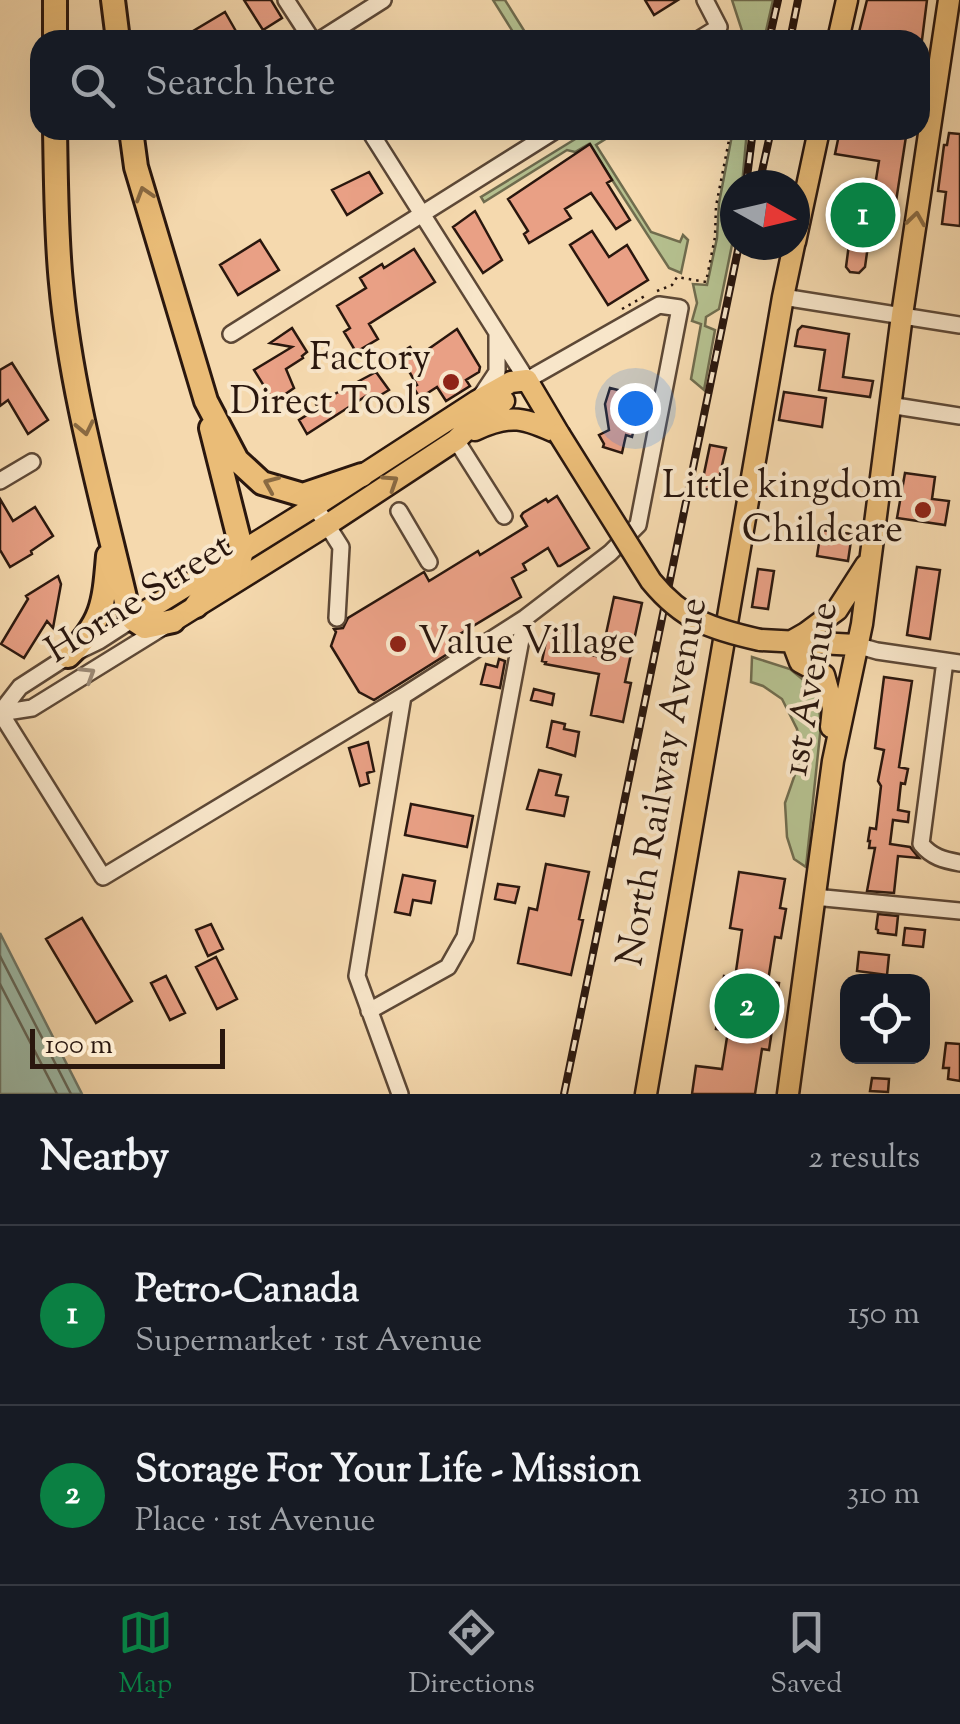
<!DOCTYPE html>
<meta charset="utf-8">
<style>
body{margin:0;font-family:"Sorts Mill Goudy",serif;background:#242831;color:#f1f3f6}
.controls{position:absolute;right:30px;bottom:30px;display:grid;overflow:hidden;border-radius:20px;box-shadow:0 10px 40px #0002}
.controls button{width:90px;height:90px;display:grid;place-items:center;padding:0;border:0;border-bottom:2px solid #363941;background:#171b24;color:#f1f3f6;font:50px sans-serif}
.compass{position:absolute;left:720px;top:170px;width:90px;height:90px;border-radius:50%;background:#171b24;box-shadow:0 10px 40px #0002;rotate:98deg}
.scale{position:absolute;left:30px;bottom:25px;width:195px;box-sizing:border-box;padding-left:10px;border:5px solid #2a170e;border-top:0;font-size:28px;line-height:35px;white-space:nowrap;color:#2a170e;-webkit-text-stroke:8px #f8e6ca;paint-order:stroke}
.you{position:absolute;left:635px;top:408px;width:35px;height:35px;margin:-25px;border:8px solid #fff;border-radius:50%;background:#1a73e8;box-shadow:0 0 0 15px #1a73e833}
.badge{display:grid;place-items:center;width:65px;height:65px;border-radius:50%;background:#0b8043;color:#fff;font-size:32px;font-weight:700}
.pin{position:absolute;translate:-50% -50%;border:5px solid #fff;box-shadow:0 2px 10px #0006}
.list{margin:0;padding:0;list-style:none}
h2{display:flex;justify-content:space-between;align-items:center;height:130px;margin:0;padding:0 40px;font-size:42px}
h2 small{font-size:32px;font-weight:400;color:#9ea1a6}
.list li{display:grid;grid-template-columns:65px 1fr auto;gap:30px;align-items:center;box-sizing:border-box;height:180px;padding:0 40px;border-top:2px solid #363941}
.list b{display:block;font-size:38px;white-space:nowrap}
.list p{margin:0;font-size:32px;white-space:nowrap;color:#9ea1a6}
.list em{font-size:32px;font-style:normal;color:#9ea1a6}
.icon{flex:none;width:55px;height:55px;fill:none;stroke:currentColor;stroke-width:2;stroke-linecap:round;stroke-linejoin:round}
.map{position:relative;flex:none;width:960px;height:1094px;overflow:hidden}
.search{position:absolute;background:#171b24;box-shadow:0 10px 40px #0002;left:30px;right:30px;top:30px;height:110px;display:flex;align-items:center;gap:25px;box-sizing:border-box;padding:0 35px;border-radius:30px;color:#9ea1a6;font-size:38px}
.sheet{height:490px;background:#171b24}
nav{display:flex;justify-content:space-around;align-items:center;box-sizing:border-box;height:140px;border-top:2px solid #363941;background:#171b24;font-size:28px;color:#9ea1a6}
nav a{display:grid;justify-items:center;gap:5px}
nav .on{color:#0b8043}
.map>svg:first-child{display:block}
.green{fill:#b5c08f;stroke:#706c4e;stroke-width:2.5}
.water{fill:#9dbaa7;stroke:#6f796a;stroke-width:2.5}
.lines{fill:none;stroke-linecap:round;stroke-linejoin:round}
.shore{stroke:#64685a;stroke-width:2.5}
.building{fill:#e9a085;stroke:#2a170e;stroke-width:2.5}
.minor-casing{stroke:#5d4836;stroke-width:20}
.major-casing{stroke:#2a170e;stroke-width:25}
.highway-casing{stroke:#2a170e;stroke-width:28}
.path{stroke:#2a170e;stroke-width:2.5;stroke-dasharray:2.5 5;stroke-linecap:butt}
.minor{stroke:#f8e6ca;stroke-width:15}
.major{stroke:#eabc77;stroke-width:20}
.highway{stroke:#eabc77;stroke-width:22}
.rail-casing{stroke:#2a170e;stroke-width:8}
.rail{stroke:#f8e6ca;stroke-width:4;stroke-dasharray:11;stroke-linecap:butt}
.major-bridge-casing{stroke:#2a170e;stroke-width:25;stroke-linecap:butt}
.major-bridge{stroke:#eabc77;stroke-width:20}
.oneway{stroke:#8a6a42}
.oneway2{stroke:#9b8975}
.poi-dot{fill:#8f2418;stroke:#f8e6ca;stroke-width:4}
.labels{text-anchor:middle;dominant-baseline:central;stroke-width:8;stroke-linejoin:round;paint-order:stroke}
.poi-label{font-size:38px;fill:#2a170e;stroke:#f8e6ca;text-anchor:end}
.street-label{font-size:38px;fill:#2a170e;stroke:#f8e6ca}
</style>
<div class="map">
<svg width="960" height="1094" viewBox="0 0 960 1094">
<rect width="100%" height="100%" fill="#f5d9ae"/>
<filter id="stains"><feTurbulence type="fractalNoise" baseFrequency=".002" numOctaves="4"/><feColorMatrix values="0 0 0 0 .2 0 0 0 0 .09 0 0 0 0 .02 0 0 0 .5 -.17"/></filter>
<radialGradient id="worn" r=".72"><stop offset=".6" stop-color="#630" stop-opacity="0"/><stop offset="1" stop-color="#630" stop-opacity=".3"/></radialGradient>
<path class="green" d="M 493,0 L 505,0 L 530,40 L 518,40 Z
M 732,0 L 773,0 L 764,40 L 745,40 Z
M 590,130 L 602,130 L 607,138 L 596,145 L 651,232 L 680,242 L 683,235 L 688,240 L 681,273 L 669,268 L 589,144 L 575,152 L 567,150 L 484,202 L 481,197 Z
M 733,130 L 747,130 L 742,185 L 735,185 L 735,230 L 719,309 L 706,317 L 705,326 L 715,330 L 704,390 L 691,379 L 701,324 L 692,321 L 697,303 L 693,284 L 707,285 L 717,238 L 719,203 Z
M 752,657 L 790,669 L 817,691 L 821,725 L 806,867 L 794,859 L 787,837 L 785,803 L 801,757 L 797,729 L 782,699 L 763,686 L 751,682 Z"/>
<path class="water" d="M 0,933 L 82,1094 L 0,1094 Z"/>
<g class="lines">
<path class="shore" d="M 0,956 L 71,1094
M 0,984 L 57,1094"/>
</g>
<path class="building" d="M 244,0 L 271,0 L 282,18 L 263,30 Z
M 645,0 L 678,0 L 654,15 Z
M 867,0 L 927,0 L 922,40 L 857,40 Z
M 225,12 L 237,33 L 226,40 L 178,40 Z
M 840,130 L 907,130 L 895,208 L 872,204 L 879,161 L 835,154 Z
M 949,133 L 960,134 L 960,226 L 942,224 L 946,192 L 938,191 L 944,145 L 947,145 Z
M 590,144 L 612,180 L 607,183 L 630,220 L 616,229 L 591,193 L 565,209 L 571,218 L 529,243 L 524,234 L 528,231 L 508,199 Z
M 369,172 L 382,193 L 347,215 L 332,190 Z
M 849,204 L 879,208 L 876,225 L 871,224 L 865,267 L 859,273 L 850,272 L 846,267 L 852,221 L 847,220 Z
M 475,211 L 502,260 L 483,273 L 453,227 Z
M 592,231 L 609,257 L 627,245 L 648,280 L 608,305 L 570,245 Z
M 260,240 L 279,270 L 238,295 L 220,265 Z
M 414,249 L 435,282 L 369,324 L 378,339 L 356,352 L 344,332 L 350,328 L 337,306 L 366,288 L 360,278 L 382,264 L 384,268 Z
M 802,326 L 849,334 L 843,377 L 873,381 L 870,397 L 819,390 L 825,350 L 795,346 L 798,330 Z
M 292,328 L 307,352 L 302,356 L 303,358 L 286,369 L 294,388 L 274,402 L 254,370 L 292,347 L 270,343 Z
M 457,329 L 480,367 L 479,372 L 466,380 L 470,386 L 446,401 L 437,387 L 420,398 L 413,387 L 417,385 L 399,354 L 410,347 L 417,357 Z
M 12,363 L 48,420 L 28,434 L 8,400 L 0,406 L 0,370 Z
M 376,372 L 389,390 L 369,402 L 366,396 L 307,434 L 299,420 L 318,408 L 316,404 Z
M 610,388 L 642,396 L 632,437 L 626,435 L 622,453 L 603,447 L 604,444 L 599,435 L 609,430 L 605,404 Z
M 784,392 L 826,398 L 822,427 L 779,420 Z
M 710,445 L 726,448 L 716,491 L 701,488 Z
M 905,473 L 935,477 L 932,499 L 949,501 L 945,525 L 897,518 Z
M 557,496 L 589,548 L 560,566 L 558,566 L 548,548 L 523,564 L 526,570 L 512,578 L 521,597 L 460,634 L 465,643 L 374,700 L 359,692 L 331,646 L 336,632 L 334,629 L 343,628 L 348,618 L 424,572 L 429,581 L 478,551 L 480,555 L 527,526 L 521,516 L 523,513 L 546,499 L 548,502 Z
M 0,499 L 13,521 L 35,507 L 53,536 L 31,551 L 32,554 L 10,567 L 0,550 Z
M 821,530 L 852,534 L 848,561 L 817,556 Z
M 917,567 L 940,570 L 930,639 L 907,635 Z
M 758,569 L 774,571 L 768,609 L 752,607 Z
M 58,576 L 61,584 L 53,628 L 47,621 L 24,658 L 1,644 L 28,599 L 26,596 Z
M 614,597 L 642,603 L 625,682 L 631,683 L 623,722 L 591,715 L 599,674 L 545,664 L 546,662 L 542,661 L 548,631 L 552,631 L 553,629 L 575,631 L 572,651 L 601,657 Z
M 499,659 L 505,661 L 500,688 L 481,684 L 486,664 L 497,667 Z
M 884,677 L 912,681 L 899,767 L 908,769 L 905,784 L 901,783 L 898,810 L 909,812 L 908,822 L 893,820 L 890,844 L 910,847 L 919,858 L 898,856 L 894,893 L 867,891 L 875,848 L 869,848 L 870,841 L 868,841 L 870,828 L 876,829 L 881,786 L 878,781 L 884,750 L 875,748 Z
M 534,689 L 554,694 L 552,705 L 531,700 Z
M 552,721 L 565,724 L 564,729 L 579,732 L 575,756 L 547,747 Z
M 368,742 L 374,771 L 367,773 L 369,783 L 360,786 L 349,748 Z
M 539,770 L 561,775 L 556,795 L 568,797 L 564,816 L 527,809 Z
M 411,804 L 473,816 L 467,847 L 405,835 Z
M 546,864 L 589,872 L 579,919 L 583,920 L 571,975 L 518,963 L 529,908 L 537,910 Z
M 739,872 L 785,879 L 780,908 L 786,909 L 781,938 L 775,937 L 768,981 L 779,983 L 769,1050 L 762,1049 L 755,1094 L 692,1094 L 696,1066 L 722,1069 L 728,1031 L 716,1029 L 724,976 L 735,978 L 742,930 L 730,928 Z
M 403,875 L 435,881 L 431,903 L 413,900 L 410,915 L 395,912 Z
M 498,884 L 519,887 L 515,903 L 495,899 Z
M 878,914 L 898,916 L 896,935 L 878,933 L 878,930 L 876,929 Z
M 82,918 L 132,1001 L 96,1023 L 46,939 Z
M 211,924 L 223,949 L 208,956 L 196,930 Z
M 905,928 L 925,930 L 923,947 L 903,945 Z
M 859,952 L 889,955 L 887,975 L 857,971 Z
M 216,957 L 237,999 L 217,1009 L 196,967 Z
M 166,976 L 185,1013 L 170,1020 L 151,983 Z
M 946,1043 L 960,1044 L 960,1081 L 948,1079 L 949,1068 L 943,1068 Z
M 872,1078 L 889,1079 L 888,1092 L 870,1091 Z"/>
<g class="lines">
<g class="minor-casing">
<path id="minor" d="M 286,0 L 312,40
M 705,0 L 719,27
M 320,40 L 383,0
M 698,40 L 719,27
M 783,297 L 960,325
M 231,334 L 556,130
M 479,399 L 497,372 L 497,333
M 889,405 L 960,416
M 456,440 L 504,516
M 0,481 L 32,462
M 315,506 L 341,547 L 337,618
M 399,511 L 429,562
M 856,645 L 877,651 L 960,663
M 945,661 L 921,844 C 932,857 943,860 960,863
M 0,712 L 103,877 L 403,696 L 525,618 L 610,553 L 638,525 L 680,308 L 659,305 L 527,380 L 369,130
M 0,713 L 32,708 L 163,627
M 0,713 L 20,687 L 68,656 L 99,641 L 133,619
M 814,897 L 960,911
M 369,1011 L 448,967 L 465,937 L 525,618
M 400,1094 L 357,976 L 403,696"/>
</g>
<g class="major-casing">
<path id="major" d="M 838,40 L 847,0
M 795,242 L 819,130
M 527,380 L 559,434
M 475,430 C 511,413 525,418 559,434
M 133,619 L 315,506 L 477,401 L 511,382 L 527,380
M 173,621 L 327,525 L 456,440 L 484,413 L 504,401
M 760,640 L 856,645
M 792,641 L 800,662 L 824,675 L 833,708 L 831,727
M 792,641 L 806,633 L 837,610 L 866,565
M 646,1094 L 783,297 L 794,245
M 788,1094 L 833,761 L 862,624 L 902,315 L 949,0"/>
</g>
<g class="highway-casing">
<path id="highway" d="M 55,0 L 55,40
M 113,0 L 118,40
M 55,130 C 56,181 56,233 61,283 C 71,392 102,499 127,606 L 133,619 L 145,627 L 173,621
M 131,130 L 136,167 L 206,401 L 237,460 L 262,483 L 303,495 L 362,475
M 196,606 L 212,584 L 238,566 L 242,551 L 211,428
M 68,656 C 103,622 104,603 108,556"/>
</g>
<path class="path" d="M 641,35 L 643,40
M 657,291 L 672,285 L 677,277 L 706,282 L 715,237 L 716,206 L 731,130
M 622,309 L 645,296"/>
<use href="#minor" class="minor"/>
<use href="#major" class="major"/>
<use href="#highway" class="highway"/>
<g class="rail-casing">
<path id="rail" d="M 769,40 L 778,0
M 790,40 L 798,0
M 746,185 L 753,130
M 759,185 L 771,130
M 564,1094 L 739,245"/>
</g>
<use href="#rail" class="rail"/>
<g class="major-bridge-casing">
<path id="major-bridge" d="M 559,434 L 651,581 C 683,620 711,629 760,640"/>
</g>
<use href="#major-bridge" class="major-bridge"/>
</g>
<defs><path id="oneway-chevron" d="M-2-3.5L2.5 0L-2 3.5" fill="none" stroke-width="1.6" stroke-linecap="round" stroke-linejoin="round" transform="scale(2.5)"/></defs>
<g class="oneway">
<use href="#oneway-chevron" transform="translate(144 194) rotate(-107)"/>
<use href="#oneway-chevron" transform="translate(916 219) rotate(-82)"/>
<use href="#oneway-chevron" transform="translate(85 428) rotate(78)"/>
<use href="#oneway-chevron" transform="translate(391 482) rotate(-33)"/>
<use href="#oneway-chevron" transform="translate(271 484) rotate(-157)"/>
</g>
<use class="oneway2" href="#oneway-chevron" transform="translate(88 674) rotate(-32)"/>
<g class="poi-dot">
<circle cx="451" cy="382" r="10"/>
<circle cx="923" cy="510" r="10"/>
<circle cx="398" cy="644" r="10"/>
</g>
<g class="labels">
<g class="poi-label">
<text x="431" y="360">Factory<tspan x="431" dy="44">Direct Tools</tspan></text>
<text x="903" y="488">Little kingdom<tspan x="903" dy="44">Childcare</tspan></text>
<text x="418" y="644" text-anchor="start">Value Village</text>
</g>
<g class="street-label">
<text transform="translate(140 600) rotate(-32)">Horne Street</text>
<text transform="translate(812 689) rotate(-80)">1st Avenue</text>
<text transform="translate(664 782) rotate(-80)">North Railway Avenue</text>
</g>
</g>
<rect width="100%" height="100%" filter="url(#stains)"/>
<rect width="100%" height="100%" fill="url(#worn)"/>
</svg>
<div class="controls">
<button><svg class="icon" aria-label="locate" viewBox="0 0 24 24"><circle cx="12" cy="12" r="6"/><path d="M12 2v4M12 18v4M2 12h4M18 12h4"/></svg></button>
</div>
<svg class="compass" viewBox="-18 -18 36 36"><path d="M0-13l5 13h-10z" fill="#e53935"/><path d="M0 13l5-13h-10z" fill="#9ea1a6"/></svg>
<div class="scale">100 m</div>
<div class="you"></div>
<div class="pin badge" style="left:863px;top:215px">1</div>
<div class="pin badge" style="left:747px;top:1006px">2</div>
<div class="search"><svg class="icon" aria-label="search" viewBox="0 0 24 24"><circle cx="10" cy="10" r="6"/><path d="M15 15l6 6"/></svg>Search here</div>
</div>
<section class="sheet">
<h2>Nearby<small>2 results</small></h2>
<ul class="list">
<li><span class="badge">1</span><div><b>Petro-Canada</b><p>Supermarket · 1st Avenue</p></div><em>150 m</em></li>
<li><span class="badge">2</span><div><b>Storage For Your Life - Mission</b><p>Place · 1st Avenue</p></div><em>310 m</em></li>
</ul>
</section>
<nav>
<a class="on"><svg class="icon" aria-label="map" viewBox="0 0 24 24"><path d="M3 6l6-2 6 2 6-2v14l-6 2-6-2-6 2zM9 4v14M15 6v14"/></svg>Map</a>
<a><svg class="icon" aria-label="directions" viewBox="0 0 24 24"><path d="M12 3l9 9-9 9-9-9zM9 14v-3h6M13 9l2 2-2 2"/></svg>Directions</a>
<a><svg class="icon" aria-label="saved" viewBox="0 0 24 24"><path d="M7 4h10v16l-5-4-5 4z"/></svg>Saved</a>
</nav>
